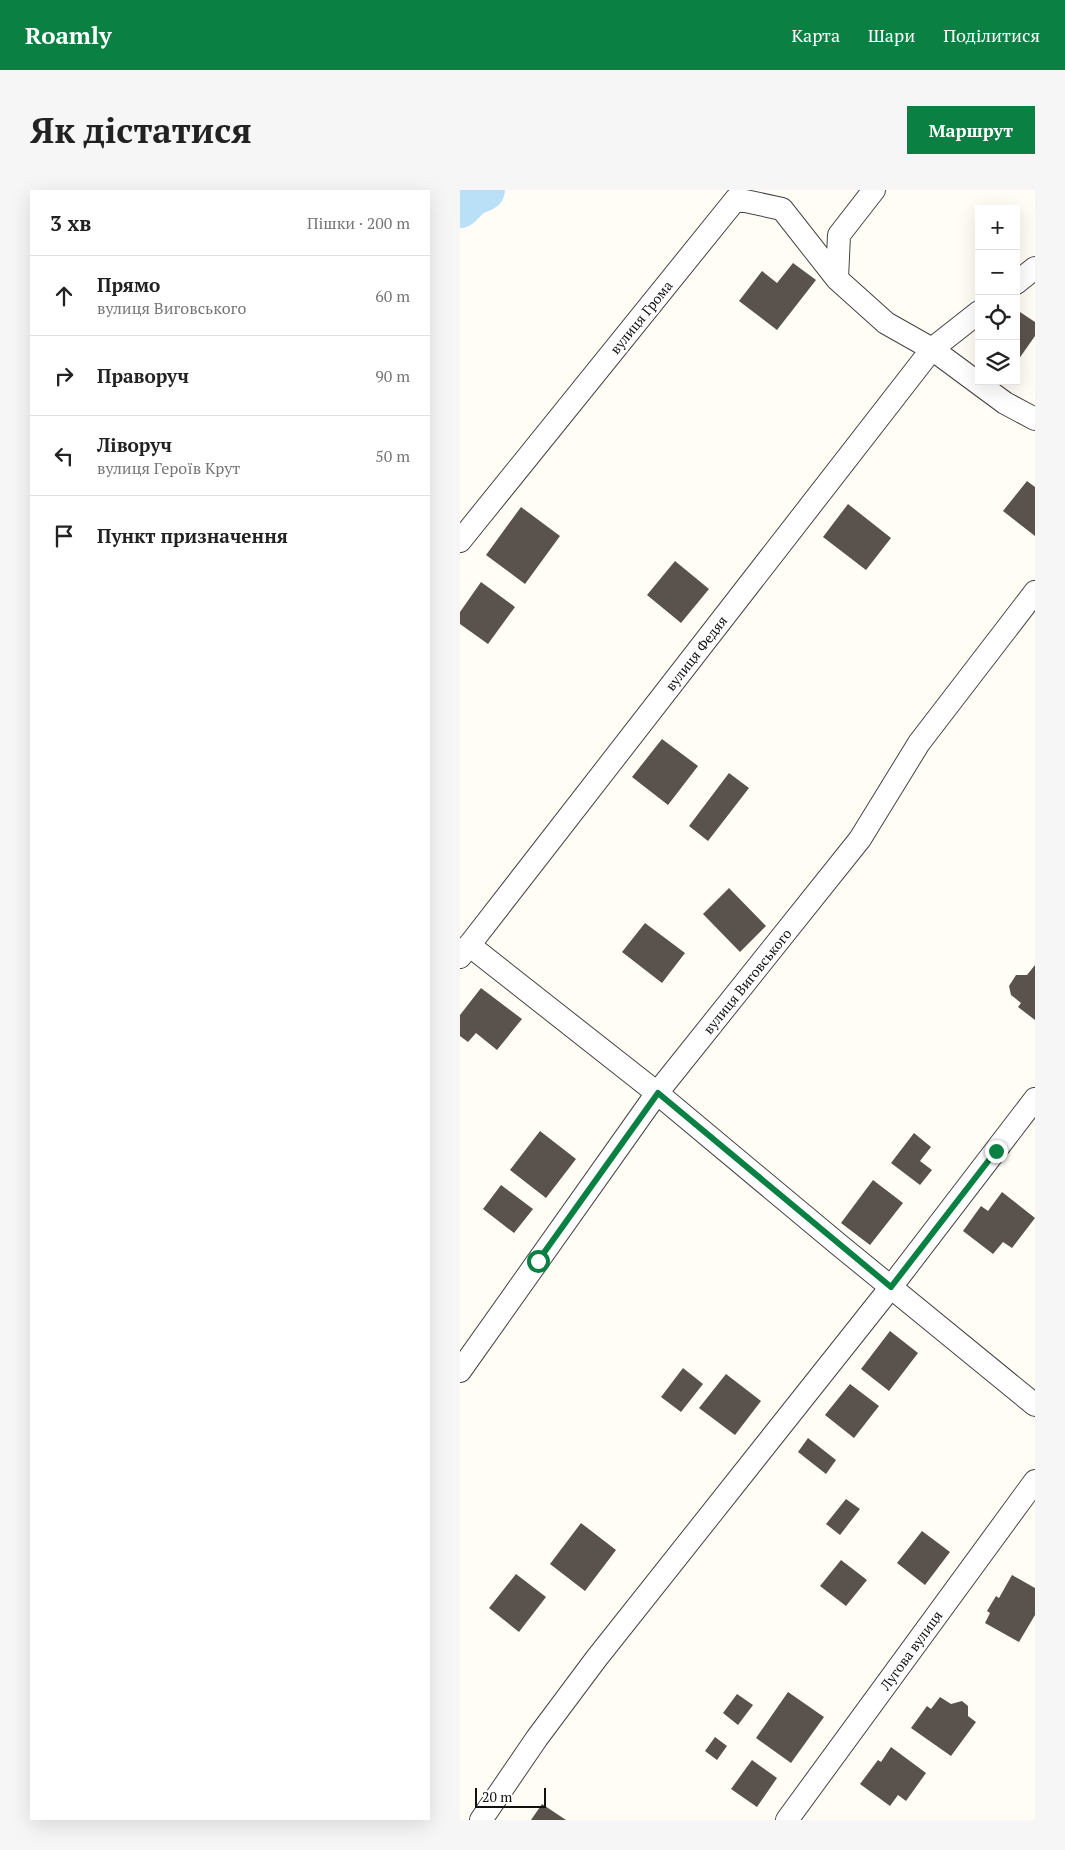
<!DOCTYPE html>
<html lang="uk">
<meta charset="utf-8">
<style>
body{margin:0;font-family:"PT Serif",serif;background:#f6f6f6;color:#222}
.controls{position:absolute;right:15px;top:15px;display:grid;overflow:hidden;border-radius:0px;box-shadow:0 5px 20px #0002}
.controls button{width:45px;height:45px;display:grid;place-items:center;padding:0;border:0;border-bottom:1px solid #e0e0e0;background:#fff;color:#222;font:25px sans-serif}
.scale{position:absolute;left:15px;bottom:12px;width:71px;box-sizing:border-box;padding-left:5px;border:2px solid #111;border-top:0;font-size:14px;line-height:18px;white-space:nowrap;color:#111;-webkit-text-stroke:4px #fff;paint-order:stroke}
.stop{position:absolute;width:15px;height:15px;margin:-11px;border:4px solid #0b8043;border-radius:50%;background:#fff}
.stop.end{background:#0b8043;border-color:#fff;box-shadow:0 1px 5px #0008}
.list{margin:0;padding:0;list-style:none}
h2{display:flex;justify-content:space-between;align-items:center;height:65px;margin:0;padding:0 20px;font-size:21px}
h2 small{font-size:16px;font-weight:400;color:#767676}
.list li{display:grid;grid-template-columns:32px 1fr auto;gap:15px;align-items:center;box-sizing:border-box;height:80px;padding:0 20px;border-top:1px solid #e0e0e0}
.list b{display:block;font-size:19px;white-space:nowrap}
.list p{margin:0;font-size:16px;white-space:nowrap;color:#767676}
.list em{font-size:16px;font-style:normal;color:#767676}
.icon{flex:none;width:28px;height:28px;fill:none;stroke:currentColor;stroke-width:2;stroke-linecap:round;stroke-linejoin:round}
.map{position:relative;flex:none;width:575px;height:1630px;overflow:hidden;border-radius:0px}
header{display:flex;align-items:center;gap:30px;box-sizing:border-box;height:70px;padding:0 25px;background:#0b8043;color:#fff}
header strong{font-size:24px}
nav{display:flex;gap:28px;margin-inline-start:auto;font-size:18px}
.intro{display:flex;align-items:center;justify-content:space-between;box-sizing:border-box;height:120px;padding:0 30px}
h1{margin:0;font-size:35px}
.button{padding:12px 22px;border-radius:0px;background:#0b8043;color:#fff;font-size:18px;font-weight:700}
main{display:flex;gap:30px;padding:0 30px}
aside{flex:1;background:#fff;border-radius:0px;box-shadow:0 5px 20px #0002}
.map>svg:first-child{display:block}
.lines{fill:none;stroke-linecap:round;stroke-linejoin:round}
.river{stroke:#b9e0f7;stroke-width:42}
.building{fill:#5a524d}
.street-casing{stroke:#444;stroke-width:24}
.street{stroke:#fff;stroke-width:22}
.route{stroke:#0b8043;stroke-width:6}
.labels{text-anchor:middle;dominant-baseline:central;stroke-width:5;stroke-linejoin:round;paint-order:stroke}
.street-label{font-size:14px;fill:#111;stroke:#fff}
</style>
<header>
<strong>Roamly</strong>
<nav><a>Карта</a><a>Шари</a><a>Поділитися</a></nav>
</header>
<div class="intro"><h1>Як дістатися</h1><a class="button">Маршрут</a></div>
<main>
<aside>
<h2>3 хв<small>Пішки · 200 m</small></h2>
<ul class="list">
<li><svg class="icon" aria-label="ahead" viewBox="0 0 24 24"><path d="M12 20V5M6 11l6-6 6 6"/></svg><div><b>Прямо</b><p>вулиця Виговського</p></div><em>60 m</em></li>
<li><svg class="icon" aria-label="right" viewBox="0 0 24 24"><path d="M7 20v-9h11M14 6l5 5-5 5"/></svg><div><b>Праворуч</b></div><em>90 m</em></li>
<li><svg class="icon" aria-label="left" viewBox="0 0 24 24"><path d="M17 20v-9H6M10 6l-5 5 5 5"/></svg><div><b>Ліворуч</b><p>вулиця Героїв Крут</p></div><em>50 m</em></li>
<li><svg class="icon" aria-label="arrive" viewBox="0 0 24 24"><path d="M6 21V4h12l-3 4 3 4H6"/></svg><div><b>Пункт призначення</b></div></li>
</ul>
</aside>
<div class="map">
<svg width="575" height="1630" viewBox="0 0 575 1630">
<rect width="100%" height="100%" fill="#fffdf5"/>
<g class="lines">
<path class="river" d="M 0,17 L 12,5 L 24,0"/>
</g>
<path class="building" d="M 333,73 L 356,90 L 317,140 L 279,111 L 302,81 L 317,93 Z
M 560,122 L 575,132 L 575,146 L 556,173 L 556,128 Z
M 567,291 L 575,297 L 575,346 L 543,321 Z
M 388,314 L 431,348 L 406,380 L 363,347 Z
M 61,317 L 100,346 L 65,394 L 26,365 Z
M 215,371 L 249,399 L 221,433 L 187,405 Z
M 21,392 L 55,417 L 28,454 L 0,434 L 0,422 Z
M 202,549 L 238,576 L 208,615 L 172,587 Z
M 269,583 L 289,598 L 248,651 L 229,636 Z
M 269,698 L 306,736 L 280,762 L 243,724 Z
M 185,733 L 225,763 L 202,793 L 162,762 Z
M 575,775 L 575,830 L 558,817 L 561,813 L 551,805 L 549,796 L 556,785 L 567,785 Z
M 21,798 L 62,829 L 37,860 L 16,843 L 8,852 L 0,846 L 0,825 Z
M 80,941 L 116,969 L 86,1008 L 50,980 Z
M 454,943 L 471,957 L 460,971 L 472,980 L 460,995 L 431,973 Z
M 413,990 L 443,1013 L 410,1055 L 381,1033 Z
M 41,995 L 73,1019 L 54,1043 L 23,1019 Z
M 542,1002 L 575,1028 L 552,1058 L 543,1052 L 533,1064 L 503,1041 L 521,1016 L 528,1021 Z
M 430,1141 L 458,1163 L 429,1201 L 401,1179 Z
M 223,1178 L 243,1194 L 221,1222 L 201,1207 Z
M 266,1184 L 301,1211 L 275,1245 L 239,1218 Z
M 390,1194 L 419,1216 L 394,1248 L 365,1225 Z
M 348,1248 L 376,1270 L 366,1284 L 338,1262 Z
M 386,1309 L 400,1319 L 380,1345 L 366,1334 Z
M 121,1333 L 156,1360 L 125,1401 L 90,1374 Z
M 462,1341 L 490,1362 L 465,1395 L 437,1373 Z
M 381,1370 L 407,1390 L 386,1416 L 360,1396 Z
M 56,1384 L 86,1407 L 59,1442 L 29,1418 Z
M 552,1385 L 575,1398 L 575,1425 L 559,1452 L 525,1433 L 530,1423 L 527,1421 L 536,1406 L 539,1408 Z
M 328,1502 L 364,1527 L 331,1573 L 296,1548 Z
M 277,1504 L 293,1515 L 278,1535 L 263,1523 Z
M 480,1507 L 491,1514 L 502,1511 L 508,1516 L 508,1526 L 516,1532 L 491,1566 L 451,1538 L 467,1516 L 471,1519 Z
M 255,1547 L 267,1556 L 257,1570 L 245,1561 Z
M 431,1557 L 466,1583 L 446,1611 L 438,1605 L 430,1616 L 400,1594 L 418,1570 L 421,1572 Z
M 292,1570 L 317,1588 L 297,1617 L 271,1599 Z
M 82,1614 L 106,1630 L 71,1630 Z"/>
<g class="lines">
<g class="street-casing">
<path id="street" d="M 377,89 L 379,45 L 414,0
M 556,93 L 575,78
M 0,351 L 276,9 L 322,19 L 377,89 L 426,133 L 472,159 L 545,213 L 575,229
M 9,755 L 197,903 L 378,1054 L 575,1215
M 0,767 L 472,159 L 519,122
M 0,1181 L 197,903 L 400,649 L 459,553 L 575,402
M 21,1630 L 77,1548 L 136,1469 L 431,1097 L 575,909
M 327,1630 L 575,1291"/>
</g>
<use href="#street" class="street"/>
</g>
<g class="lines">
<path class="route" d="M 78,1071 L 198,903 L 431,1097 L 536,961"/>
</g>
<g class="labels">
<g class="street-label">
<text transform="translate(181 127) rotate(-51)">вулиця Грома</text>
<text transform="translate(236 463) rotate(-52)">вулиця Федяя</text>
<text transform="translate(287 791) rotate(-51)">вулиця Виговського</text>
<text transform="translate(451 1460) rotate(-54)">Лугова вулиця</text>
</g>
</g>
</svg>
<div class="controls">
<button>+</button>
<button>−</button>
<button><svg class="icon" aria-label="locate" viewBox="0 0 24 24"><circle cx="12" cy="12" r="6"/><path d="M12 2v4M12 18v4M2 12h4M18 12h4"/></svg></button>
<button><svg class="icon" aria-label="layers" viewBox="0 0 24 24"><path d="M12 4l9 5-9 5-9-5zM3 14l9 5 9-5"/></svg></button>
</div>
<div class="scale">20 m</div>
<div class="stop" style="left:78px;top:1071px"></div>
<div class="stop end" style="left:536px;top:961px"></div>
</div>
</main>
